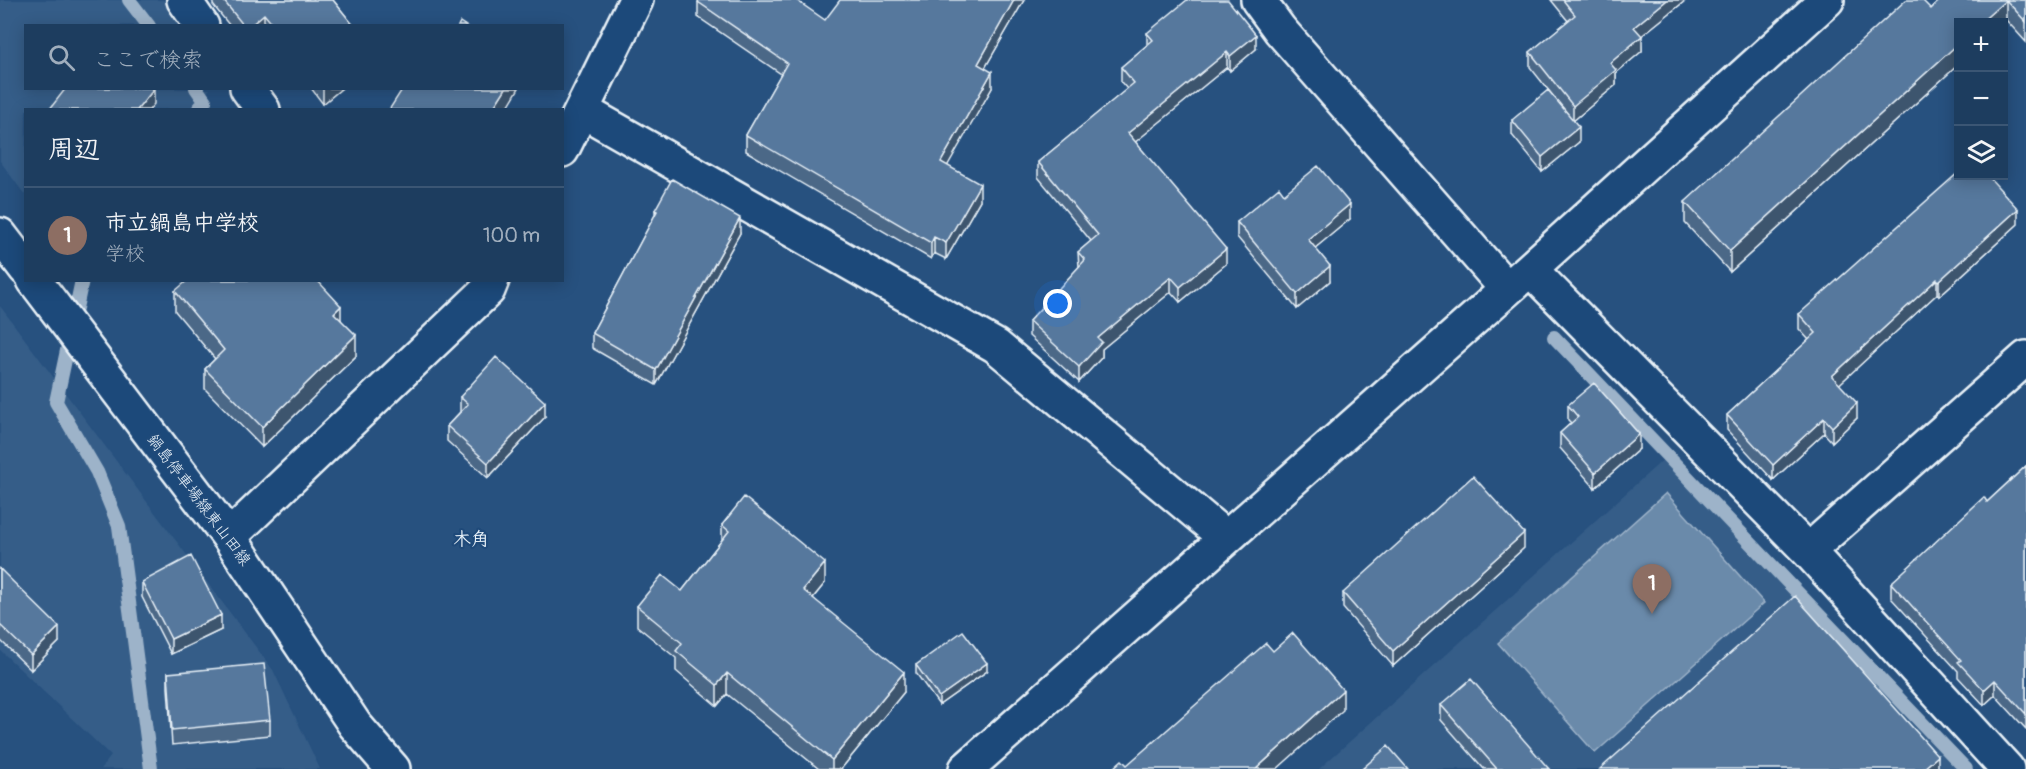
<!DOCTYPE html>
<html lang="ja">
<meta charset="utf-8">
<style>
body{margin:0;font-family:Pangolin,"Klee One",sans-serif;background:#254465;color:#f1f3f6}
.controls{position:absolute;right:18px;top:18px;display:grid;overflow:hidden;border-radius:0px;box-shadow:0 3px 15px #0003}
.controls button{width:54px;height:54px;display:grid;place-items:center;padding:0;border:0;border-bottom:2px solid #3b5674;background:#1d3d5f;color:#f1f3f6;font:30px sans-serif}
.you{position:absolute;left:1058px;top:304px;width:21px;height:21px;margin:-15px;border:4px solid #fff;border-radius:50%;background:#1a73e8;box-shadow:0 0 0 9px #1a73e833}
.badge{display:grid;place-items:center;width:39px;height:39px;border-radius:50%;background:#ffd166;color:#fff;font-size:20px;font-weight:700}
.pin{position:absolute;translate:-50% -50px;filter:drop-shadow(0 2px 3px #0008)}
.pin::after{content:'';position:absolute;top:32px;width:21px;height:18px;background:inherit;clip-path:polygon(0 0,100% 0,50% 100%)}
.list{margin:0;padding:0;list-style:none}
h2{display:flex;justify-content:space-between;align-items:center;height:78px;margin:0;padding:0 24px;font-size:26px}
h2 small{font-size:20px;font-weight:400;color:#a0aebd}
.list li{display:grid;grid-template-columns:39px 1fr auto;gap:18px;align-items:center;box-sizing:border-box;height:96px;padding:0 24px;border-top:2px solid #3b5674}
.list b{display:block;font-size:22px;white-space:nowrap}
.list p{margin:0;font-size:20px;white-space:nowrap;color:#a0aebd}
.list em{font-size:20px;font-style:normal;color:#a0aebd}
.icon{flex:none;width:33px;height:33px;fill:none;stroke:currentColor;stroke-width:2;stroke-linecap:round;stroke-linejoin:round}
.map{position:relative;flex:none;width:2026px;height:769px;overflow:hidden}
.search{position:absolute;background:#1d3d5f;box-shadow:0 3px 15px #0003;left:24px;top:24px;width:540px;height:66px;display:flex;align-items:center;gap:15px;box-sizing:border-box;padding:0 21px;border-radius:0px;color:#a0aebd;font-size:22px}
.panel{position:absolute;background:#1d3d5f;box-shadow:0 3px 15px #0003;left:24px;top:108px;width:540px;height:174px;border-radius:0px}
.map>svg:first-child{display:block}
.built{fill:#355d88}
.water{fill:#6b8aaa;stroke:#9db3c9;stroke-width:1.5}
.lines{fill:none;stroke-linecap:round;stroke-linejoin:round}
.stream{stroke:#9db3c9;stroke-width:14}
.minor-casing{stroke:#e8f1f8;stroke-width:38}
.major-casing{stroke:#e8f1f8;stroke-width:38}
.minor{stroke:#1f4a7a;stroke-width:33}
.major{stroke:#1f4a7a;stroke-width:33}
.wall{fill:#4b6787;stroke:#e8f1f8;stroke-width:1.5}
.shaded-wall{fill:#3d546e;stroke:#e8f1f8;stroke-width:1.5}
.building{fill:#57789d;stroke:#e8f1f8;stroke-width:1.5}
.labels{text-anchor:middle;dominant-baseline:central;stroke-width:4.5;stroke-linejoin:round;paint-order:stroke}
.street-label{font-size:16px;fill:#e8f1f8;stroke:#1f4a7a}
.neighbourhood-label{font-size:18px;font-weight:bold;fill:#e8f1f8;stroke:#1f4a7a}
</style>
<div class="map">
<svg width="2026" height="769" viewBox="0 0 2026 769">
<rect width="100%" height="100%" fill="#27517f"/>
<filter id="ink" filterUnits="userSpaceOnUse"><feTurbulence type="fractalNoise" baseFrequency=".0167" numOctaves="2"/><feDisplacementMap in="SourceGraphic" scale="12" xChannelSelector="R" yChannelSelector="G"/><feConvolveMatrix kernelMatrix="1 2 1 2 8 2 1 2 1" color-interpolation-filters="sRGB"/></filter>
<g filter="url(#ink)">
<path class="built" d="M 0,0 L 167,0 L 186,25 L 26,26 L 26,88 L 210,89 L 193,109 L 26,110 L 25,195 L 0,161 Z
M 0,306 L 273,670 L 320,769 L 101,769 L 111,756 L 0,650 Z
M 1665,458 L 1958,769 L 1319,769 Z"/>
<path class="water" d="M 1666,493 L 1764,603 L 1595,753 L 1498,643 Z"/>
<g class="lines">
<path class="stream" d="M 129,0 L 149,26
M 196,88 L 205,101 L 198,110
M 82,280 L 56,402 L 97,472 L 119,526 L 151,769
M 1554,337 L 1966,769"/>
<g class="minor-casing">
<path id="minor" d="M 184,0 L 202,26
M 1258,0 L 1280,30 L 1507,289
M 247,88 L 263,110
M 583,111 L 996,346 L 1225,537
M 562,150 L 636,0
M 1530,269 L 1808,551 L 2007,769
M 229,537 L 488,290 L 492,280
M 1808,551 L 2026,358
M 966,769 L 1530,269 L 1827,0"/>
</g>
<g class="major-casing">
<path id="major" d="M 0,235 L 26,269
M 34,280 L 229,537 L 355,725 L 393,769"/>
</g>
<use href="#minor" class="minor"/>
<use href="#major" class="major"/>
</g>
<path class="wall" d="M 213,0 L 333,0 L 354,26 L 230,26 L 213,5 Z
M 1024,0 L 985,68 L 992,88 L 947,165 L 980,200 L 946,259 L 934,253 L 931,259 L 746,151 L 746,135 L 781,74 L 698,17 L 698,2 L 825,20 Z
M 1551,0 L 1686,0 L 1641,36 L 1642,51 L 1616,73 L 1616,85 L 1573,121 L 1530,67 L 1530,52 L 1568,21 Z
M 1940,0 L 2026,0 L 2026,42 L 2006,20 L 2004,23 L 1959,22 L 1959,64 L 1730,272 L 1685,223 L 1685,202 L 1931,9 Z
M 1147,33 L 1256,49 L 1230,71 L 1227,67 L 1135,142 L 1226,264 L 1180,302 L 1171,292 L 1102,349 L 1102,357 L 1079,382 L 1029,336 L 1029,321 L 1079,267 L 1078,252 L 1091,241 L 1038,177 L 1038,162 L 1127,89 L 1121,82 L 1121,67 L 1147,45 Z
M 311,88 L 342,88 L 323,104 Z
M 1512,120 L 1579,142 L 1542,172 L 1512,135 Z
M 1284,194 L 1350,219 L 1315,248 L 1330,281 L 1297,309 L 1237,237 L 1237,222 Z
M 655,210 L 740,233 L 656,385 L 592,348 L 592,333 L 655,215 Z
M 2018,224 L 1939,296 L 1937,294 L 1839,384 L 1857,418 L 1832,442 L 1824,433 L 1773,480 L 1727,430 L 1727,415 L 1809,340 L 1799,329 L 1799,314 Z
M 175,291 L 341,320 L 356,356 L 262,447 L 205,389 L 205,369 L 215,359 L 175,311 Z
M 460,397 L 545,417 L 488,478 L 447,441 L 447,426 L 460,412 Z
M 1568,405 L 1639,449 L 1595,488 L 1560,448 L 1560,433 L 1571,423 L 1568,420 Z
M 2026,466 L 2026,729 L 1995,695 L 1984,705 L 1958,677 L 1958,671 L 1891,598 L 1891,583 L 1987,502 Z
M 722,525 L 825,583 L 813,598 L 904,692 L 841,769 L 819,769 L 727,694 L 717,706 L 676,671 L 676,658 L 637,626 L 637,606 L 682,591 L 722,540 Z
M 1524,548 L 1393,666 L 1343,608 L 1343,593 Z
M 0,569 L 59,642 L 31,670 L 0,640 Z
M 142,582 L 221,630 L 171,654 L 142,597 Z
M 916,665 L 987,671 L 939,705 L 916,673 Z
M 168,673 L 270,720 L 270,735 L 172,745 L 168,688 Z
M 1441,705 L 1549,769 L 1484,769 L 1441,720 Z"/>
<path class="shaded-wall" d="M 1014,0 L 1024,0 L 978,80 L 978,64 Z
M 1667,0 L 1686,0 L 1634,42 L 1634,27 Z
M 2006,0 L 2006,20 L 2004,23 L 1981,22 Z
M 264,14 L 264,26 L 250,26 Z
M 1256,35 L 1256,49 L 1230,71 L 1230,56 Z
M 1642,36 L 1642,51 L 1616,73 L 1616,85 L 1573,121 L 1573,106 L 1610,63 Z
M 1959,43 L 1959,64 L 1730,272 L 1730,251 Z
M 1227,52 L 1227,67 L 1128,148 L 1128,133 Z
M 992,72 L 992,88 L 941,177 L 941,162 Z
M 323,88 L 342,88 L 323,104 Z
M 506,88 L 519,88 L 506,110 L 492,110 Z
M 154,89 L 154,104 L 149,110 L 137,110 Z
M 1579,127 L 1579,142 L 1542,172 L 1542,157 Z
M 980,184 L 980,200 L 946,259 L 946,243 Z
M 1350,204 L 1350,219 L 1308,254 L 1308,239 Z
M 2018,209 L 2018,224 L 1939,296 L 1939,281 Z
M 740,218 L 740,233 L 656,385 L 656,370 Z
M 934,237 L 934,253 L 931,259 L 931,243 Z
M 1226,249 L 1226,264 L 1180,302 L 1180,287 Z
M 1330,266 L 1330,281 L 1297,309 L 1297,294 Z
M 1171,277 L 1171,292 L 1102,349 L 1102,357 L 1079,382 L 1079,367 L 1098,338 Z
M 1937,279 L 1937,294 L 1832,391 L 1832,376 Z
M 341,306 L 341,326 L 334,313 Z
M 356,335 L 356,356 L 262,447 L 262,427 Z
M 545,402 L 545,417 L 488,478 L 488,463 Z
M 1857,403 L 1857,418 L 1832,442 L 1832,427 Z
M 1824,418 L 1824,433 L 1773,480 L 1773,465 Z
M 1639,434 L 1639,449 L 1595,488 L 1595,473 Z
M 1524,533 L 1524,548 L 1393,666 L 1393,651 Z
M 825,563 L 825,583 L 803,610 L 803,590 Z
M 221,615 L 221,630 L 171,654 L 171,639 Z
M 59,627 L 59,642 L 31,670 L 31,655 Z
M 987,663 L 987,671 L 939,705 L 939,697 Z
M 904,672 L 904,692 L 841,769 L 832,769 L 832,760 Z
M 727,673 L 727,694 L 717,706 L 717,685 Z
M 1995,680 L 1995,695 L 1984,705 L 1984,690 Z
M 1343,690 L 1343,710 L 1277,769 L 1256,769 Z
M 1938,756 L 1938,769 L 1923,769 Z"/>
<path class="building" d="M 223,0 L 333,0 L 354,26 L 274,26 L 264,14 L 250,26 L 244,26 Z
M 699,0 L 796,0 L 825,20 L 840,0 L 1014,0 L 978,64 L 992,72 L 941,162 L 980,184 L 946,243 L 934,237 L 931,243 L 746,135 L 787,63 L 698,2 Z
M 1187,0 L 1228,0 L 1256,35 L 1230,56 L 1227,52 L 1128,133 L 1226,249 L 1180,287 L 1171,277 L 1098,338 L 1102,342 L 1079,367 L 1029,321 L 1085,260 L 1078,252 L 1098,235 L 1038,162 L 1134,83 L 1121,67 L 1153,40 L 1147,33 Z
M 1563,0 L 1667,0 L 1634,27 L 1642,36 L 1610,63 L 1616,70 L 1573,106 L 1530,52 L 1575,15 Z
M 1906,0 L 1922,0 L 1931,9 L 1940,0 L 2006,0 L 1981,22 L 1959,22 L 1959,43 L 1730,251 L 1685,202 Z
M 2006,0 L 2026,0 L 2026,22 Z
M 460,22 L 466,26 L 458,26 Z
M 66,88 L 153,88 L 154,89 L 137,110 L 49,110 Z
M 403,88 L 506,88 L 492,110 L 389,110 Z
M 1548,90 L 1579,127 L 1542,157 L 1512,120 Z
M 1318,166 L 1350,204 L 1308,239 L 1330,266 L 1297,294 L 1237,222 L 1279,187 L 1284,194 Z
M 1959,172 L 1959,176 L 1988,176 L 2018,209 L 1939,281 L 1937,279 L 1832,376 L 1857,403 L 1832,427 L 1824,418 L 1773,465 L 1727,415 L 1816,333 L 1799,314 Z
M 672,179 L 740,218 L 656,370 L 592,333 L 657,211 L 655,210 Z
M 188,280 L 317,280 L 341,306 L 334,313 L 356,335 L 262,427 L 205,369 L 224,350 L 175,291 Z
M 496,357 L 545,402 L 488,463 L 447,426 L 468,404 L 460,397 Z
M 1594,383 L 1639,434 L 1595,473 L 1560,433 L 1578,417 L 1568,405 Z
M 2026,466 L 2026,714 L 1995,680 L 1984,690 L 1958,662 L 1961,660 L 1891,583 L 1984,497 L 1987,502 Z
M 1473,476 L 1524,533 L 1393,651 L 1343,593 Z
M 744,497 L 825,563 L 803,590 L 904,672 L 832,760 L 727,673 L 717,685 L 676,651 L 682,643 L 637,606 L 662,575 L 682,591 L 729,531 L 722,525 Z
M 191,556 L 221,615 L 171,639 L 142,582 Z
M 0,569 L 59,627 L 31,655 L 0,625 Z
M 1795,596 L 1938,756 L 1923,769 L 1600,769 Z
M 963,631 L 987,663 L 939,697 L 916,665 Z
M 1293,633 L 1343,690 L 1256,769 L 1112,769 L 1122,760 L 1127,765 L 1266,643 L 1273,651 Z
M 264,664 L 270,720 L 172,730 L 168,673 Z
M 1471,679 L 1549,769 L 1497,769 L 1441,705 Z
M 1388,746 L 1408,769 L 1362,769 Z"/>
</g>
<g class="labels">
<g class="street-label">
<text transform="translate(199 500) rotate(53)">鍋島停車場線東山田線</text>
</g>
<g class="neighbourhood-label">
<text x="471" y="539">木角</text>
</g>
</g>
</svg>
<div class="controls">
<button>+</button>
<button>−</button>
<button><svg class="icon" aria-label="layers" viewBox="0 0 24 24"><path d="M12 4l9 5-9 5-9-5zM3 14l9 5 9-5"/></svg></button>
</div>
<div class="you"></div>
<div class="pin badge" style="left:1652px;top:614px;background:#8d6e63">1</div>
<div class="search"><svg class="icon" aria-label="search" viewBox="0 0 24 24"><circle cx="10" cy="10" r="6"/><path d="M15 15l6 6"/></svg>ここで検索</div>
<section class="panel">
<h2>周辺<small></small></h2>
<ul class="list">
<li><span class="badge" style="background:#8d6e63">1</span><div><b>市立鍋島中学校</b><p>学校</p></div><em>100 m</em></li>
</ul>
</section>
</div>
